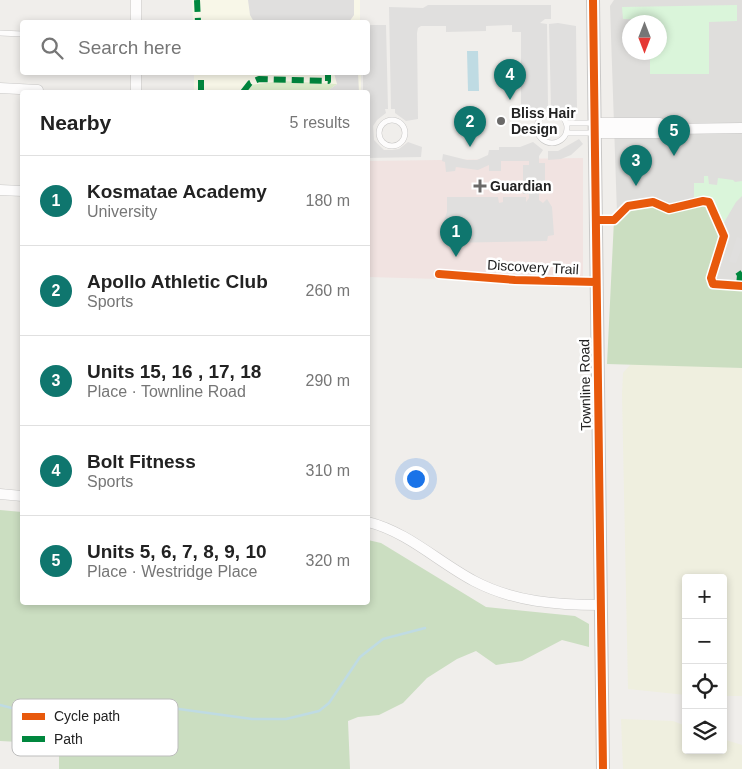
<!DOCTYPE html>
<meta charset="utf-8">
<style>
body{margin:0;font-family:Arial,sans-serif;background:#f6f6f6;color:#222}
.controls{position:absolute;right:15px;bottom:15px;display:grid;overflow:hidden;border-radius:5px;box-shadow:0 2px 8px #0003}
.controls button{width:45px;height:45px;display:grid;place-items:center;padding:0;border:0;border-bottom:1px solid #e0e0e0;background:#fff;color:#222;font:25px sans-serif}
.compass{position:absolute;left:622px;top:15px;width:45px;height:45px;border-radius:50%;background:#fff;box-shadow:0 2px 8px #0003;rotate:180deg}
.you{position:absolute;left:415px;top:478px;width:18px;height:18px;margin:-12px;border:4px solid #fff;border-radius:50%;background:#1a73e8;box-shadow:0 0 0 8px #1a73e833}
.badge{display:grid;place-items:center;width:32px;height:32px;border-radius:50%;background:#0f766e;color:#fff;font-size:16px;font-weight:700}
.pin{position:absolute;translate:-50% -41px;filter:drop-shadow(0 1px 2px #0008)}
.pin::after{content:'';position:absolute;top:26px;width:18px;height:15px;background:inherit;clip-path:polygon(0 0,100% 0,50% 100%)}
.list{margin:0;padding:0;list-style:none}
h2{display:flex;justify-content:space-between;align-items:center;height:65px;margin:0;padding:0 20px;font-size:21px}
h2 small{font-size:16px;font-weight:400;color:#767676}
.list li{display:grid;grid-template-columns:32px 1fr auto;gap:15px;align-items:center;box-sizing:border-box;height:90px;padding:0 20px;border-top:1px solid #e0e0e0}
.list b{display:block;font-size:19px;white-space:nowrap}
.list p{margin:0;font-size:16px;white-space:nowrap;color:#767676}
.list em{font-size:16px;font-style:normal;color:#767676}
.icon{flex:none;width:28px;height:28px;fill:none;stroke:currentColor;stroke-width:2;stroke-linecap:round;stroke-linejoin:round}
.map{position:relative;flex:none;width:742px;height:769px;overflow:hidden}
.search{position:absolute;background:#fff;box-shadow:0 2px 8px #0003;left:20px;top:20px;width:350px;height:55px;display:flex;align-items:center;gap:12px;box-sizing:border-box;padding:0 18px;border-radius:5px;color:#767676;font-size:19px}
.panel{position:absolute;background:#fff;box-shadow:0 2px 8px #0003;left:20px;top:90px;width:350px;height:515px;border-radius:5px}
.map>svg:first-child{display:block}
.residential{fill:#dfdedc;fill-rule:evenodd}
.commercial{fill:#f1e3e1}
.education{fill:#f8f7e8}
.farmland{fill:#efefdf}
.grass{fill:#ddeccb}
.forest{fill:#cbdec1}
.park{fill:#daf5da}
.parking{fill:#e0dfde}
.water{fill:#bfdbe3}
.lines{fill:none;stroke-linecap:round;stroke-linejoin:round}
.stream{stroke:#bfdbe3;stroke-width:2.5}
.service-casing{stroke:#c9c8c7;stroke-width:6}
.minor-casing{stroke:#c9c8c7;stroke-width:11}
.tertiary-casing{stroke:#c9c8c7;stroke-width:14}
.service{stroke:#fdfcfc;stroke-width:5}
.minor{stroke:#fdfcfc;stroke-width:10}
.tertiary{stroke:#fdfcfc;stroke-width:12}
.quiet{stroke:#00873e;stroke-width:6;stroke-dasharray:12 6;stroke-linecap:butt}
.cycleway-casing{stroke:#fff;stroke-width:11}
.cycleway{stroke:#e8590c;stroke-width:8}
.poi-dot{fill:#6a6968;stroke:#fff;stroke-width:2}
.labels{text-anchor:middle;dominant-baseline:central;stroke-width:5;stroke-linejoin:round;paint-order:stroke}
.poi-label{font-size:14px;font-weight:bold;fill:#222;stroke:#fff;text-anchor:start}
.street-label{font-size:14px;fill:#222;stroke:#fff}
.key{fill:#fff;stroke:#bdbdbd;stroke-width:1}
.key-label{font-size:14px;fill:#222}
</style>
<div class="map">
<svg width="742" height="769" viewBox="0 0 742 769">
<rect width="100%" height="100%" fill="#f0eeeb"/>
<path class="residential" d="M 614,0 L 742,0 L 742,284 L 714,281 L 727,235 L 708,196 L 670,204 L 653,199 L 624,202 L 617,214 L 610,6 ZM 630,22 L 660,22 L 660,52 L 630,52 Z"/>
<path class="commercial" d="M 583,158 L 583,283 L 368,277 L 368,161 Z"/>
<path class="education" d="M 192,0 L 360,0 L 360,22 L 193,22 Z
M 194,73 L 361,73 L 361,92 L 194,92 Z"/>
<path class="farmland" d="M 632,363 L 742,368 L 742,696 L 723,696 L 723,578 L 686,578 L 686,695 L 628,689 L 622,394 L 623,373 Z
M 621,719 L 673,721 L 686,726 L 686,750 L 723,750 L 723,739 L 742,745 L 742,769 L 623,769 Z"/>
<path class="grass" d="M 282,81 L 337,84 L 326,92 L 244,92 L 251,85 Z"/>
<path class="forest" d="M 703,201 L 709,202 L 724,236 L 711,277 L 713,284 L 742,286 L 742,368 L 607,364 L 614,220 L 628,206 L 653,202 L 669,209 Z
M 0,510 L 22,512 L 22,602 L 368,602 L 368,540 L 381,543 L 486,607 L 575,616 L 589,624 L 589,647 L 562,640 L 522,661 L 496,665 L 476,651 L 457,659 L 427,678 L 403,703 L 379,715 L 358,717 L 348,721 L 350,769 L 59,769 L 59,744 L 0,741 Z"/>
<path class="park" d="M 737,5 L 737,21 L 709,22 L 709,74 L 650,74 L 650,53 L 660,52 L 660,22 L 649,22 L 649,20 L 623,19 L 622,7 Z
M 704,176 L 708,176 L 709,184 L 717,185 L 718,178 L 733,180 L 735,182 L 742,181 L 742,196 L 736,202 L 722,226 L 709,197 L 694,198 L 694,183 L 704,183 Z"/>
<path class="parking" d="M 248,0 L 354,0 L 354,15 L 349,22 L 254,22 L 250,15 Z
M 428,5 L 551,5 L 551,19 L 545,19 L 540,23 L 547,24 L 548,108 L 541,110 L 531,119 L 521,115 L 521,32 L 512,32 L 512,25 L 486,26 L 486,31 L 446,32 L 446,26 L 421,26 L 418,28 L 417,33 L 418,119 L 406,121 L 395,113 L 395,109 L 391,109 L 389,7 L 423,8 Z
M 558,23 L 576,26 L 577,112 L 571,113 L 567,117 L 562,112 L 551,108 L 549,24 Z
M 368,25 L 386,25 L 388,109 L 385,109 L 386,113 L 377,120 L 373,126 L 374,140 L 384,150 L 392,150 L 399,149 L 408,142 L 422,147 L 421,157 L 368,158 L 368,92 L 363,92 L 363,73 L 368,72 Z
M 334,73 L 358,73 L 359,92 L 326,92 L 337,84 Z
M 579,139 L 583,144 L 571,155 L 561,159 L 548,160 L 548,151 L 558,151 Z
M 533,142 L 543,150 L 539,156 L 539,163 L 545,163 L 545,193 L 539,193 L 539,200 L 543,203 L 547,199 L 552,207 L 554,235 L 548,236 L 547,241 L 443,243 L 443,223 L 447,212 L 447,197 L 498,197 L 499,203 L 503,202 L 503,197 L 526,197 L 526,202 L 529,198 L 529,194 L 523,194 L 523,165 L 529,165 L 529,161 L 501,161 L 501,171 L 489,171 L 489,165 L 478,170 L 456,167 L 455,171 L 446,172 L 445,162 L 442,161 L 443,154 L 467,160 L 477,160 L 488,155 L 489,150 L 499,150 L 499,147 L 520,147 Z
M 737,237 L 742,239 L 742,247 L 736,263 L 729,262 Z"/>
<path class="water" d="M 467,51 L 478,51 L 479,91 L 468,91 Z"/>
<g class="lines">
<path class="stream" d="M 0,705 L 31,713 L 53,708 L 135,703 L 252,719 L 286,719 L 319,711 L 329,703 L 360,657 L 383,639 L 425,628"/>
<g class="service-casing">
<path id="service" d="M 0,33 L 22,34
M537 128a15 15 0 1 1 30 0a15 15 0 1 1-30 0Z
M379 133a13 13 0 1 1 26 0a13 13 0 1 1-26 0Z
M 567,123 L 594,123
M 567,133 L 594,133"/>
</g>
<g class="minor-casing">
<path id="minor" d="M 136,22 L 136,0
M 136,72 L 136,92
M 0,88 L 38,90
M 594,123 L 660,123 L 673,129
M 594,133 L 659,133 L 673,129 L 742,128
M 0,190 L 22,191
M 0,494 L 22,496
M 368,522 C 408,532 438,562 474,581 C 514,602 557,605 601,605"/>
</g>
<g class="tertiary-casing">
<path id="tertiary" d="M 593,0 L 603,769"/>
</g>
<use href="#service" class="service"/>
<use href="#minor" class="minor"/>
<use href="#tertiary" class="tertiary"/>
<path class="quiet" d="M 197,0 L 198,22
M 201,92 L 201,72
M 243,92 L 250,83 L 259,79 L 328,81 L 328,72
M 738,272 L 740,275 L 739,286"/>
<g class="cycleway-casing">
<path id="cycleway" d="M 593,0 L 603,769
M 596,220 L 614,220 L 628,206 L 653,202 L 669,209 L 703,201 L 709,202 L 724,236 L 711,278 L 713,284 L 742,286
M 439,274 L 515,280 L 596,282"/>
</g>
<use href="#cycleway" class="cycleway"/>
</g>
<g class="poi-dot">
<circle cx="501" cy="121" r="5"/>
<path d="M477.5 178.5h5v5h5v5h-5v5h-5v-5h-5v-5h5z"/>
</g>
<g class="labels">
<g class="poi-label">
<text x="511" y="113">Bliss Hair<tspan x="511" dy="16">Design</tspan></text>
<text x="490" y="186">Guardian</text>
</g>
<g class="street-label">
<text transform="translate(533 267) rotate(3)">Discovery Trail</text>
<text transform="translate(585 385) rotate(-91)">Townline Road</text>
</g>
</g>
<rect x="12" y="699" width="166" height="57" rx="8" class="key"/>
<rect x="22" y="713" width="23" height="7" fill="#e8590c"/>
<rect x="22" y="736" width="23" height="6" fill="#00873e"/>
<g class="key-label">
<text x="54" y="721">Cycle path</text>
<text x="54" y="744">Path</text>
</g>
</svg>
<div class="controls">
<button>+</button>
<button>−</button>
<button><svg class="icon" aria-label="locate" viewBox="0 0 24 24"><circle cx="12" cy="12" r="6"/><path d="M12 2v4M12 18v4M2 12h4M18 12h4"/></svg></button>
<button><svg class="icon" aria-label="layers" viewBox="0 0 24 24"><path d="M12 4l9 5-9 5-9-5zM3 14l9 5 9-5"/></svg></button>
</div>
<svg class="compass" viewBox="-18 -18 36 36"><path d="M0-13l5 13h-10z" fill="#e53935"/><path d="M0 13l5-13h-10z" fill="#767676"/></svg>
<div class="you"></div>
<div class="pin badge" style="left:456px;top:257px">1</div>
<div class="pin badge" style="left:470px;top:147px">2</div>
<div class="pin badge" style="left:636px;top:186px">3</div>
<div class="pin badge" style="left:510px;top:100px">4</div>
<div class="pin badge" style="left:674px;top:156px">5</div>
<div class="search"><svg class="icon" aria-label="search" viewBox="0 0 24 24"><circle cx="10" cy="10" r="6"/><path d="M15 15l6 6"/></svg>Search here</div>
<section class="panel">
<h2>Nearby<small>5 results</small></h2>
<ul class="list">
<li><span class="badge">1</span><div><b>Kosmatae Academy</b><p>University</p></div><em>180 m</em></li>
<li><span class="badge">2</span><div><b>Apollo Athletic Club</b><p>Sports</p></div><em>260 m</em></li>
<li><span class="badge">3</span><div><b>Units 15, 16 , 17, 18</b><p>Place · Townline Road</p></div><em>290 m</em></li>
<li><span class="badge">4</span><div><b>Bolt Fitness</b><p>Sports</p></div><em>310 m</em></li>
<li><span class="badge">5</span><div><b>Units 5, 6, 7, 8, 9, 10</b><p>Place · Westridge Place</p></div><em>320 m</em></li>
</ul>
</section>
</div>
